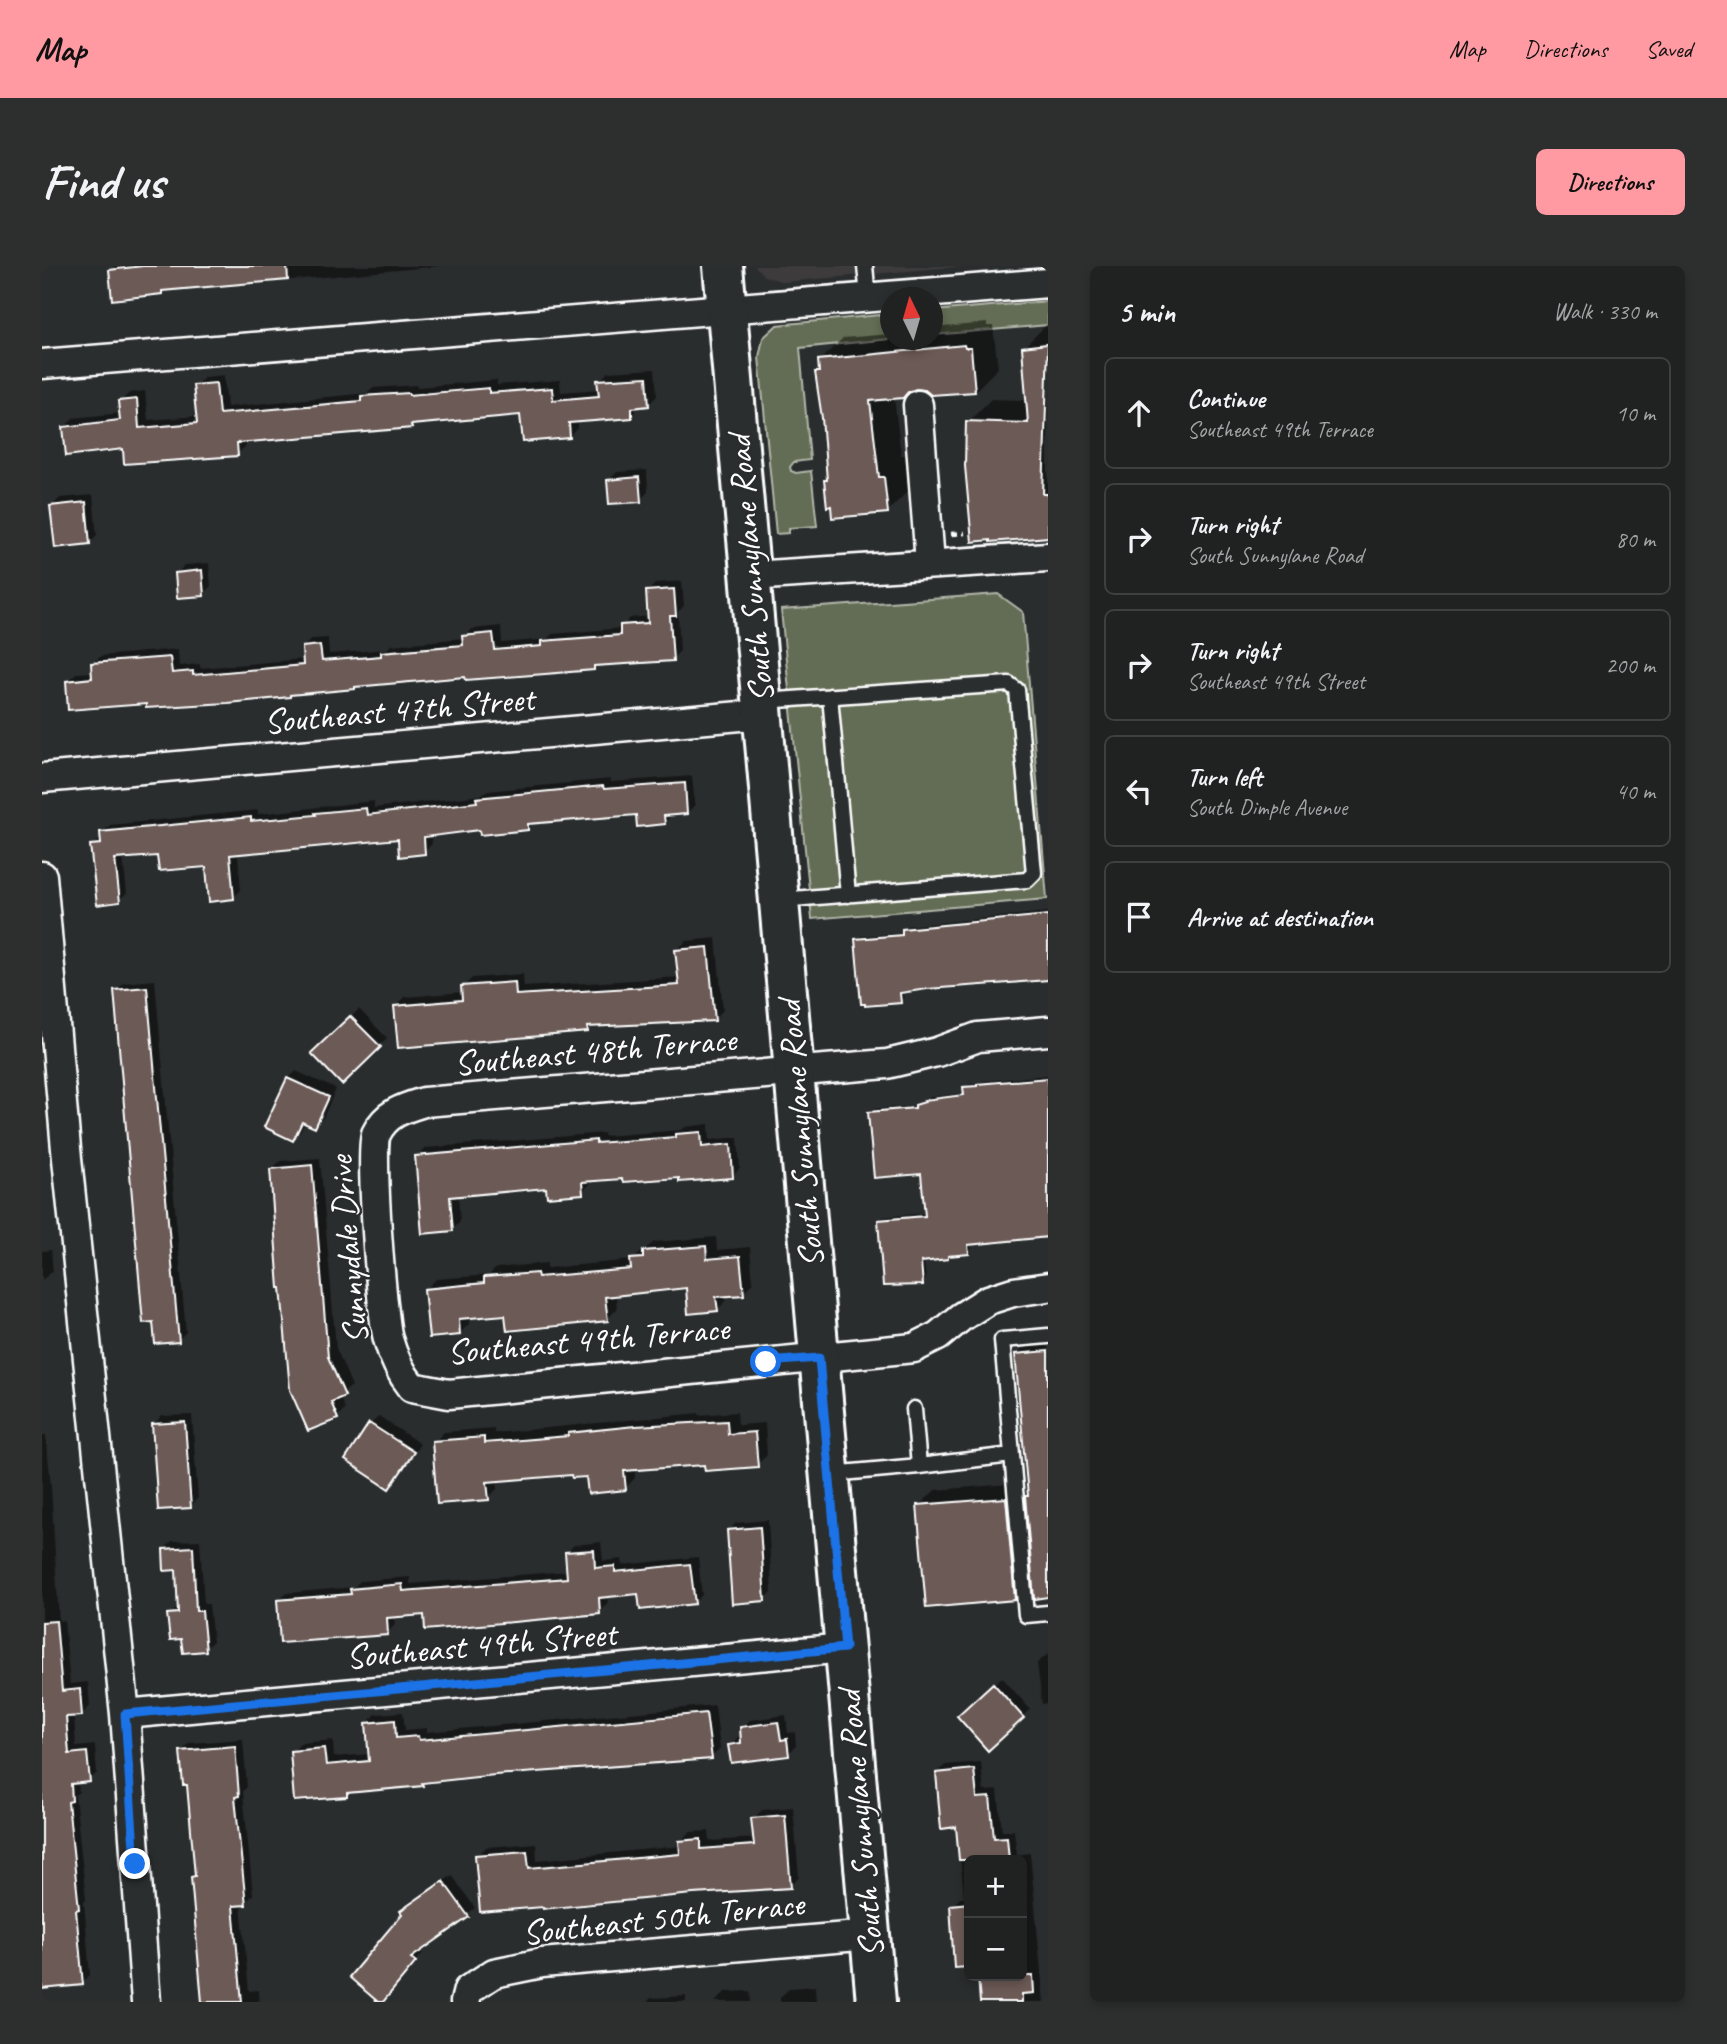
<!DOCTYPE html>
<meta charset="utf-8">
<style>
body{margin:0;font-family:Caveat,sans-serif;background:#2d2f2f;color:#f1f3f6}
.controls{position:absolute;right:21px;bottom:21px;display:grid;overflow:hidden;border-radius:10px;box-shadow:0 4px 10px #0003}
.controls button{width:63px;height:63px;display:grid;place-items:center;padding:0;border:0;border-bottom:2px solid #3d3f40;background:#202222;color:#f1f3f6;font:35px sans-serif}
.compass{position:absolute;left:838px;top:21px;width:63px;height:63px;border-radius:50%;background:#202222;box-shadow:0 4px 10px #0003;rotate:355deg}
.stop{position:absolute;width:21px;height:21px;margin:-16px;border:5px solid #1a73e8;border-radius:50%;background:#fff}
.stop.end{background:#1a73e8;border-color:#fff;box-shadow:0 2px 7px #0008}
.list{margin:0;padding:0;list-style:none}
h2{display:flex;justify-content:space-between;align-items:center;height:91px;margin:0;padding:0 28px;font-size:30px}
h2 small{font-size:23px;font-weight:400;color:#a2a4a5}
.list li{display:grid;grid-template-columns:46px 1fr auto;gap:21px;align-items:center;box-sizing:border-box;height:112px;margin:0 14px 14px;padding:0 14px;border:2px solid #3d3f40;border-radius:10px}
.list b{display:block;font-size:26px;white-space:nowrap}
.list p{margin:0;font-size:23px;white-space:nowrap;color:#a2a4a5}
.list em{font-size:23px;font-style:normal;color:#a2a4a5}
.icon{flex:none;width:38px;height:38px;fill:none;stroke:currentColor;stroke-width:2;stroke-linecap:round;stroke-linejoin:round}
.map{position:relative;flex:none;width:1006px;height:1736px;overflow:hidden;border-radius:10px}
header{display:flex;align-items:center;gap:42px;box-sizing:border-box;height:98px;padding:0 35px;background:#ff9aa2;color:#111}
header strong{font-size:33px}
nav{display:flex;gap:38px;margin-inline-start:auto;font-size:24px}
.intro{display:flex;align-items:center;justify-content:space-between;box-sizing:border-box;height:168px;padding:0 42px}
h1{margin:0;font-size:49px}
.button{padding:18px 32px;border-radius:10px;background:#ff9aa2;color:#111;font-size:24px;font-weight:700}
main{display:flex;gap:42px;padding:0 42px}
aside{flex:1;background:#202222;border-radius:10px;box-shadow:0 4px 10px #0003}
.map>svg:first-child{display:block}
.built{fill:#3e3a3a}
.green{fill:#646d54;stroke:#b2b6aa;stroke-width:2}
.shadow{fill:#0007}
.building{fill:#6c5a56;stroke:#fff;stroke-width:2}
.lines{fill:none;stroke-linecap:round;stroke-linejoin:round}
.lane-casing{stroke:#fff;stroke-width:19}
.street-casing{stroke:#fff;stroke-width:33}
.secondary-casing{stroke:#fff;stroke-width:44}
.path{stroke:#fff;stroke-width:4.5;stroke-dasharray:7 5;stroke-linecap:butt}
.lane{stroke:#2a2d2e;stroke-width:14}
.street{stroke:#2a2d2e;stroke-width:28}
.secondary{stroke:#2a2d2e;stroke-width:38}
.route{stroke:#1a73e8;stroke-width:9}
.labels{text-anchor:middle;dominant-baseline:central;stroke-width:5;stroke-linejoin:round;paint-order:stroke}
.street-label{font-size:35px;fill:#fff;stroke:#2a2d2e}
</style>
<header>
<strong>Map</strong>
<nav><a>Map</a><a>Directions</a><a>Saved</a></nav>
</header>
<div class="intro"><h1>Find us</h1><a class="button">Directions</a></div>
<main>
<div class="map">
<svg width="1006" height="1736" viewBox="0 0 1006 1736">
<rect width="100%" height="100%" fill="#2a2d2e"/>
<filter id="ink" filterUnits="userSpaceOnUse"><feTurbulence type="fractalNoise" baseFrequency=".0143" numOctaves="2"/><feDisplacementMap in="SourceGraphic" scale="14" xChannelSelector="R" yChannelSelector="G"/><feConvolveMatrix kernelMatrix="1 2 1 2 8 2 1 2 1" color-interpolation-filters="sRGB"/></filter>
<g filter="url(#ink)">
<path class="built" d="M 713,0 L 923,0 L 742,16 L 722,10 Z"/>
<path class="green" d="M 1006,35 L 1006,59 L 891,69 L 891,45 Z
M 848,48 L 848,73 L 758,82 L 768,194 L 752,196 L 748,201 L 749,205 L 754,207 L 769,205 L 775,260 L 747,262 L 747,267 L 734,268 L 717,91 L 721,72 L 735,59 Z
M 956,328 L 981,346 L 1005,633 L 770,653 L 739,344 Z"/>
<path class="shadow" d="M 73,0 L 399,0 L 229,16 L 229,14 L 123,23 L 119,27 L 69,4 Z
M 945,57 L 945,60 L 951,60 L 956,102 L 933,125 L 874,121 L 852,131 L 859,189 L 865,189 L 868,223 L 845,246 L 787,213 L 775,107 L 779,103 L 778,95 L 801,72 L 848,68 L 848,74 L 890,74 L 890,62 Z
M 1005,58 L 1006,58 L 1006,269 L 926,156 L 949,133 L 986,134 L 982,81 Z
M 613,103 L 615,130 L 606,139 L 598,139 L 589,151 L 536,155 L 536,162 L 528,171 L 480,147 L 373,157 L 369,161 L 204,175 L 204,180 L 195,188 L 82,181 L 23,161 L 31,152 L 79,147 L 78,136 L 87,127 L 103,125 L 106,154 L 156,150 L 153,120 L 162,111 L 182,109 L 185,141 L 325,127 L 330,122 L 375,119 L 375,121 L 455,114 L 455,119 L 518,114 L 519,126 L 558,123 L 557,115 L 566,106 Z
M 605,204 L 606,226 L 598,234 L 567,214 L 575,206 Z
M 51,229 L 55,269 L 47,277 L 10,240 L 18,232 Z
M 167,297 L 169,320 L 161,328 L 135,307 L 143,299 Z
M 640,315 L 642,340 L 636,346 L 638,385 L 630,393 L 556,398 L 551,402 L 425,409 L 106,436 L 26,415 L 34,407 L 51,406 L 50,398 L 59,390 L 136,383 L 137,400 L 158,398 L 158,402 L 262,393 L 261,381 L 269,373 L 286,372 L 287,388 L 345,383 L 349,379 L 422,372 L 430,363 L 459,360 L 460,377 L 505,373 L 510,368 L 580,362 L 588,352 L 608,350 L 606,325 L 614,317 Z
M 650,510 L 653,539 L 645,547 L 631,548 L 622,557 L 596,547 L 493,556 L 485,563 L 439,562 L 389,568 L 390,578 L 382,586 L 357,571 L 196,587 L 199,624 L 191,632 L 165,599 L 117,588 L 81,591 L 85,627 L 77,634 L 50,580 L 60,572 L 60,567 L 68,559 L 216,544 L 216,548 L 332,535 L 332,542 L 439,529 L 444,525 L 569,513 L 569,516 Z
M 1006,646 L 1006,712 L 861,725 L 862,732 L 858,735 L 815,674 L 819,670 L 862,667 L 865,660 Z
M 674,672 L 681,744 L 672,754 L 550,759 L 545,764 L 354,740 L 363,731 L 421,726 L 421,721 L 430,712 L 481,708 L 482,721 L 638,711 L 635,684 L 644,675 Z
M 113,714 L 144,1066 L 136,1074 L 74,725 L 82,717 Z
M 317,743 L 345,772 L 300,816 L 272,787 Z
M 254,805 L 294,823 L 281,852 L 273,860 L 263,856 L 259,865 L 251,873 L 246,813 Z
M 1006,809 L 1006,971 L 929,977 L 930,983 L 926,987 L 882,994 L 884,1013 L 880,1017 L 837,955 L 841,951 L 884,947 L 881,906 L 828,846 L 831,843 L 875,840 L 888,831 L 924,827 L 923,822 L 927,818 L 938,817 L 941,815 Z
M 667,858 L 668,874 L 696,871 L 698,902 L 690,911 L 582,911 L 548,914 L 548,918 L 540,926 L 506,921 L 416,928 L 418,956 L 410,964 L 375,891 L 383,882 L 562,867 L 562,870 L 640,864 L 643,861 Z
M 278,892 L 294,1082 L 310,1120 L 297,1130 L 303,1143 L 295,1151 L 267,1163 L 230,903 L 238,895 Z
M 674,971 L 675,984 L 708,981 L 711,1017 L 701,1027 L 685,1029 L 685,1034 L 675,1044 L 645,1020 L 574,1028 L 575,1043 L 565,1053 L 465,1047 L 427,1050 L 428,1057 L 418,1067 L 384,1023 L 394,1013 L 447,1009 L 454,1002 L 505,997 L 505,1002 L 590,994 L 612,976 Z
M 9,984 L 11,1005 L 0,1014 L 0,985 Z
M 1006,1071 L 1006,1330 L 988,1228 L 975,1088 L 991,1072 Z
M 695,1146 L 696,1159 L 723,1157 L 725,1189 L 715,1199 L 664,1197 L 593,1202 L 593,1212 L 583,1223 L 546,1209 L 531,1207 L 455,1213 L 456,1222 L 446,1232 L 392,1176 L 402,1166 L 452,1162 L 452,1167 L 657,1147 L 657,1149 Z
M 150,1149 L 156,1232 L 148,1240 L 112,1158 L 120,1150 Z
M 337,1150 L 378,1178 L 355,1213 L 347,1221 L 329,1158 Z
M 0,1169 L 4,1169 L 9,1219 L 17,1355 L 22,1354 L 28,1418 L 46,1416 L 48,1440 L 40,1448 L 32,1449 L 34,1481 L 53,1479 L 55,1507 L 47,1515 L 36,1516 L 37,1526 L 33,1529 L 44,1634 L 42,1636 L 48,1709 L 40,1717 L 0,1721 Z
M 980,1217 L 988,1316 L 972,1333 L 877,1240 L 893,1224 Z
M 726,1254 L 730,1326 L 722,1334 L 686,1265 L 694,1257 Z
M 158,1274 L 162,1338 L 167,1338 L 171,1375 L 163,1383 L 141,1371 L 127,1349 L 138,1340 L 135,1303 L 122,1283 L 130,1275 Z
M 559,1276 L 561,1295 L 580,1293 L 581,1299 L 656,1291 L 660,1329 L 652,1337 L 598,1326 L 565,1329 L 566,1338 L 558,1346 L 383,1347 L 352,1350 L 353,1359 L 345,1367 L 236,1335 L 245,1327 L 312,1321 L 318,1315 L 368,1311 L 368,1318 L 526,1305 L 524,1287 L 532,1279 Z
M 1006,1388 L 1006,1437 L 1000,1438 L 995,1397 Z
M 960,1411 L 988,1443 L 980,1451 L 925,1442 Z
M 673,1439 L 678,1483 L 669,1492 L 452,1507 L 383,1515 L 380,1518 L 309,1524 L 304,1529 L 250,1486 L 259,1477 L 291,1474 L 292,1491 L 328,1488 L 325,1457 L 334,1448 L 361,1446 L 363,1464 L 385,1462 L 385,1466 Z
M 744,1449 L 746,1467 L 753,1466 L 754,1480 L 746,1488 L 688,1479 L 696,1471 L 701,1471 L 700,1462 L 708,1454 Z
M 201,1473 L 205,1521 L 201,1525 L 211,1629 L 203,1637 L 199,1637 L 207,1725 L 216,1724 L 217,1736 L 161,1736 L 150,1611 L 155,1607 L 147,1517 L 139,1485 L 147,1477 Z
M 939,1496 L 942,1525 L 956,1524 L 960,1565 L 972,1564 L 975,1589 L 988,1587 L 1002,1736 L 940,1736 L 938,1710 L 980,1710 L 980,1594 L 927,1594 L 927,1687 L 913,1688 L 910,1640 L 918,1632 L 922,1631 L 915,1559 L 895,1507 L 903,1499 Z
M 751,1541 L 757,1611 L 748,1620 L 651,1626 L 502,1641 L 435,1590 L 444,1581 L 494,1577 L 495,1594 L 639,1580 L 639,1575 L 648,1566 L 667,1565 L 668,1575 L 713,1572 L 711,1553 L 720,1544 Z
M 410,1609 L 433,1642 L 377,1684 L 381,1687 L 347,1728 L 362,1648 L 361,1645 Z
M 773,1720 L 774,1736 L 738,1736 L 738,1731 L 748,1722 Z
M 708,1725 L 709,1736 L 673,1736 L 683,1726 Z
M 644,1730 L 644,1736 L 605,1736 L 609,1732 Z"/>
<path class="building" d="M 101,0 L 245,0 L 246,14 L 120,25 L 120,28 L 70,34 L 67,4 Z
M 1006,78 L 1001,228 L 1006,228 L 1006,271 L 948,276 L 948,274 L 930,276 L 923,200 L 924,155 L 986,157 L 980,81 Z
M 922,79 L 923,82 L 929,82 L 933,126 L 889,129 L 883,124 L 874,123 L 866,126 L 861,132 L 828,135 L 837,211 L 842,211 L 846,247 L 790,252 L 789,240 L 785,241 L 782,214 L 785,214 L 780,152 L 773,106 L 777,106 L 776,94 Z
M 605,111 L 607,140 L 590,142 L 590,152 L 527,157 L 528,172 L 481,176 L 478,149 L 369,159 L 370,162 L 195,177 L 196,190 L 82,198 L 81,183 L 24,190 L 21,161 L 78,154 L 76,135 L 95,133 L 97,162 L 155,157 L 151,119 L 174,117 L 177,148 L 319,135 L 319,130 L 367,127 L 367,129 L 447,122 L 447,127 L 510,122 L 511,134 L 557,130 L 555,114 Z
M 597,211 L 599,236 L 567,238 L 565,214 Z
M 44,236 L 48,278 L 13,282 L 8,240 Z
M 160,304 L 162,330 L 135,332 L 133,307 Z
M 632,323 L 634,350 L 628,350 L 631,395 L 552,400 L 552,404 L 503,408 L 424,414 L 423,411 L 313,421 L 313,423 L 248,429 L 248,431 L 185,437 L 104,442 L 104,438 L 26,444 L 24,415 L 50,412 L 49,397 L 128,391 L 130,407 L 151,405 L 151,409 L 261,399 L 260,381 L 278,379 L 280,395 L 339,390 L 339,386 L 421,379 L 420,370 L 451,367 L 453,384 L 500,380 L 500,375 L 578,369 L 578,359 L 606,357 L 604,325 Z
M 643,517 L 645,548 L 622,550 L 623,558 L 595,561 L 594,549 L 486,558 L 486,564 L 438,569 L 437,564 L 382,571 L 383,588 L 357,591 L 356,573 L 188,589 L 192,633 L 167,636 L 164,601 L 117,605 L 115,590 L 73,593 L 78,636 L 55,639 L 48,579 L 59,578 L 58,566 L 209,551 L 209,555 L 274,549 L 273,547 L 324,542 L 325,549 L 435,536 L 434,532 L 561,520 L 562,523 Z
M 1006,649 L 1006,714 L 885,723 L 858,727 L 859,737 L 823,740 L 823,738 L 819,738 L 813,673 L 860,669 L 860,663 Z
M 666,681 L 673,755 L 545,761 L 546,766 L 356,782 L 352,740 L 420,734 L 419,720 L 473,716 L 474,729 L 637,719 L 633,684 Z
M 105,721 L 137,1076 L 113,1078 L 111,1056 L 101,1057 L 72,724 Z
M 308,750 L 339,781 L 300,819 L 269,787 Z
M 245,812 L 287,831 L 273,862 L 260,856 L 251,875 L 222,861 Z
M 1006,812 L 1006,971 L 926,979 L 927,988 L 906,990 L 906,993 L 879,996 L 881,1019 L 841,1020 L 836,954 L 883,950 L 879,908 L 832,912 L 826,846 L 873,842 L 873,839 L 883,836 L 882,834 L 922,829 L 921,821 L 935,820 L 935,818 Z
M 659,866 L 660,881 L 689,878 L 691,912 L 637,916 L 637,912 L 581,916 L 580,913 L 540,916 L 541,928 L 505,931 L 504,922 L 408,931 L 411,965 L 380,968 L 373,890 L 554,874 L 554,877 L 634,871 L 634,868 Z
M 270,899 L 286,1091 L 303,1130 L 289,1136 L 296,1153 L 266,1165 L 248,1124 L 239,1022 L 237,1022 L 228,903 Z
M 664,980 L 665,993 L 698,990 L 702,1029 L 674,1031 L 676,1045 L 646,1048 L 644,1022 L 563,1031 L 566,1055 L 465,1065 L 463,1049 L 417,1053 L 418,1069 L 387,1072 L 382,1023 L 442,1017 L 442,1011 L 495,1007 L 496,1011 L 589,1003 L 588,993 L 601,992 L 601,985 Z
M 1006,1085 L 1006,1331 L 992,1333 L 983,1230 L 986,1230 L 973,1088 Z
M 685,1155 L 686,1168 L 713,1166 L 716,1201 L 663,1205 L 662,1199 L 582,1205 L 584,1224 L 546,1228 L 544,1211 L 530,1212 L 529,1209 L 445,1216 L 447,1234 L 395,1238 L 390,1175 L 442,1171 L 442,1177 L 526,1170 L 526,1167 L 593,1160 Z
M 143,1156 L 149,1242 L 116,1244 L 110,1158 Z
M 327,1157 L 372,1186 L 347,1223 L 303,1194 Z
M 964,1232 L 973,1334 L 884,1342 L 875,1239 Z
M 718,1261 L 723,1335 L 690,1338 L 685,1264 Z
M 151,1281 L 154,1345 L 160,1345 L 164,1385 L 141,1387 L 139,1373 L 128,1374 L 125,1348 L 136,1347 L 134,1304 L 122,1305 L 121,1283 Z
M 552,1284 L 553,1302 L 573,1300 L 573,1306 L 648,1298 L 653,1338 L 598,1344 L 596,1328 L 557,1332 L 558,1348 L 383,1364 L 382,1349 L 345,1352 L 346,1369 L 238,1377 L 235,1334 L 309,1328 L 308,1323 L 360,1318 L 361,1325 L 525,1312 L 523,1286 Z
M 14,1355 L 20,1425 L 38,1423 L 40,1450 L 24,1451 L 27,1488 L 45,1486 L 48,1516 L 29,1518 L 30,1535 L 26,1536 L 37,1643 L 34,1644 L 41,1719 L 0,1723 L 0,1356 Z
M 951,1417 L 982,1452 L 946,1485 L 915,1450 Z
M 664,1447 L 670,1493 L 453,1509 L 380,1517 L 381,1520 L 305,1527 L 305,1531 L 252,1535 L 248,1485 L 282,1482 L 284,1499 L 327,1495 L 324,1457 L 353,1454 L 354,1472 L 376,1470 L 377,1474 Z
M 736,1456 L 739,1474 L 745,1473 L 747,1490 L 689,1497 L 686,1479 L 699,1477 L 698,1461 Z
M 193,1480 L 197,1530 L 193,1531 L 204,1639 L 191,1640 L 200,1736 L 160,1736 L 149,1611 L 153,1610 L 145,1519 L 141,1519 L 138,1485 Z
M 932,1503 L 935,1532 L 948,1531 L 952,1572 L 965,1571 L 967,1594 L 917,1594 L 914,1561 L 899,1563 L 894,1507 Z
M 743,1549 L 749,1622 L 651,1628 L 501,1643 L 501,1641 L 438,1646 L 433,1589 L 485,1585 L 487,1602 L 638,1588 L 637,1575 L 659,1573 L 659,1583 L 712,1579 L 709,1552 Z
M 401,1615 L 427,1651 L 369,1692 L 374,1696 L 341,1736 L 336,1736 L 307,1711 L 360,1648 L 358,1645 Z
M 927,1637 L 927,1701 L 912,1702 L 908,1639 Z
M 936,1710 L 991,1710 L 992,1727 L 980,1728 L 980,1736 L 938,1736 Z"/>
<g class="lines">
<g class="lane-casing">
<path id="lane" d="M 823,0 L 826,31
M 788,430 L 806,629
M 721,435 L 967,418 L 975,424 L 992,607 L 985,614 L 738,634
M 1006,1070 L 960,1074 L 984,1349 L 1006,1347
M 877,1200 L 970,1189
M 789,1208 L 877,1200 L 872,1143"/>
</g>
<g class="street-casing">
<path id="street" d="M 0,98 L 1006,17
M 876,139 L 888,297
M 709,310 L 1006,291
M 0,512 L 721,448
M 0,610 L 24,883 L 83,1448 L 104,1736
M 1006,765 L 936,771 L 895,786 L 845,798 L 382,836 C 362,842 344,847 334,868 C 327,883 340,1050 346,1073 C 351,1091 358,1106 370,1121 L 407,1128 L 872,1082 L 896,1070 L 919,1051 L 946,1034 L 971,1026 L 1006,1021
M 83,1448 L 803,1382
M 423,1736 L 426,1724 L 452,1707 L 500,1697 L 828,1669"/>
</g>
<g class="secondary-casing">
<path id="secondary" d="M 681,0 L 834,1736"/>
</g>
<path class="path" d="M 909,268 L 923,267"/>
<use href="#lane" class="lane"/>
<use href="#street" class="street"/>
<use href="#secondary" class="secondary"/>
</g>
</g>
<g class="lines" filter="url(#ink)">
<path class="route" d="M 93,1598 L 83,1448 L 803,1382 L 777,1092 L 724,1096"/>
</g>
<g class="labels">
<g class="street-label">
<text transform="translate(708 303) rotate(-95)">South Sunnylane Road</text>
<text transform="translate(357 444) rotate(-5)">Southeast 47th Street</text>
<text transform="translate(553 785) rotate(-5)">Southeast 48th Terrace</text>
<text transform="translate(758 868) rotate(-95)">South Sunnylane Road</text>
<text transform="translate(306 984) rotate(-95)">Sunnydale Drive</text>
<text transform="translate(546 1074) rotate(-5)">Southeast 49th Terrace</text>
<text transform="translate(439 1379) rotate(-5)">Southeast 49th Street</text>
<text transform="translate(818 1558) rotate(-95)">South Sunnylane Road</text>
<text transform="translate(621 1652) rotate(-6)">Southeast 50th Terrace</text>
</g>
</g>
</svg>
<div class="controls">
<button>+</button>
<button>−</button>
</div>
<svg class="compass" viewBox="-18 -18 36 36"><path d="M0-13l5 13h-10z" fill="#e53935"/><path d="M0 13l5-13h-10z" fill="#a2a4a5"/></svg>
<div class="stop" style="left:724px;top:1096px"></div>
<div class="stop end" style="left:93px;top:1598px"></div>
</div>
<aside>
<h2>5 min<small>Walk · 330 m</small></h2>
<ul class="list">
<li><svg class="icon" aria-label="ahead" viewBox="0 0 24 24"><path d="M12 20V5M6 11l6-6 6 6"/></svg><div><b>Continue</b><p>Southeast 49th Terrace</p></div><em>10 m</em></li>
<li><svg class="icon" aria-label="right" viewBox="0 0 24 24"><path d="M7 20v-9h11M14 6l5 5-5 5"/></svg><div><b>Turn right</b><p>South Sunnylane Road</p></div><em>80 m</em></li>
<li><svg class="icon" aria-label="right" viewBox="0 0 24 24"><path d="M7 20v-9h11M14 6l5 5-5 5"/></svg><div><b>Turn right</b><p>Southeast 49th Street</p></div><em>200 m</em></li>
<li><svg class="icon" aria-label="left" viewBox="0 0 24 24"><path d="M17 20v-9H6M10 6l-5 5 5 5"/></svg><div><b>Turn left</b><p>South Dimple Avenue</p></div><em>40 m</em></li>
<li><svg class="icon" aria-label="arrive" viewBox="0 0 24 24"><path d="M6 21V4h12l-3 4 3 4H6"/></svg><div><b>Arrive at destination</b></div></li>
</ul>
</aside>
</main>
